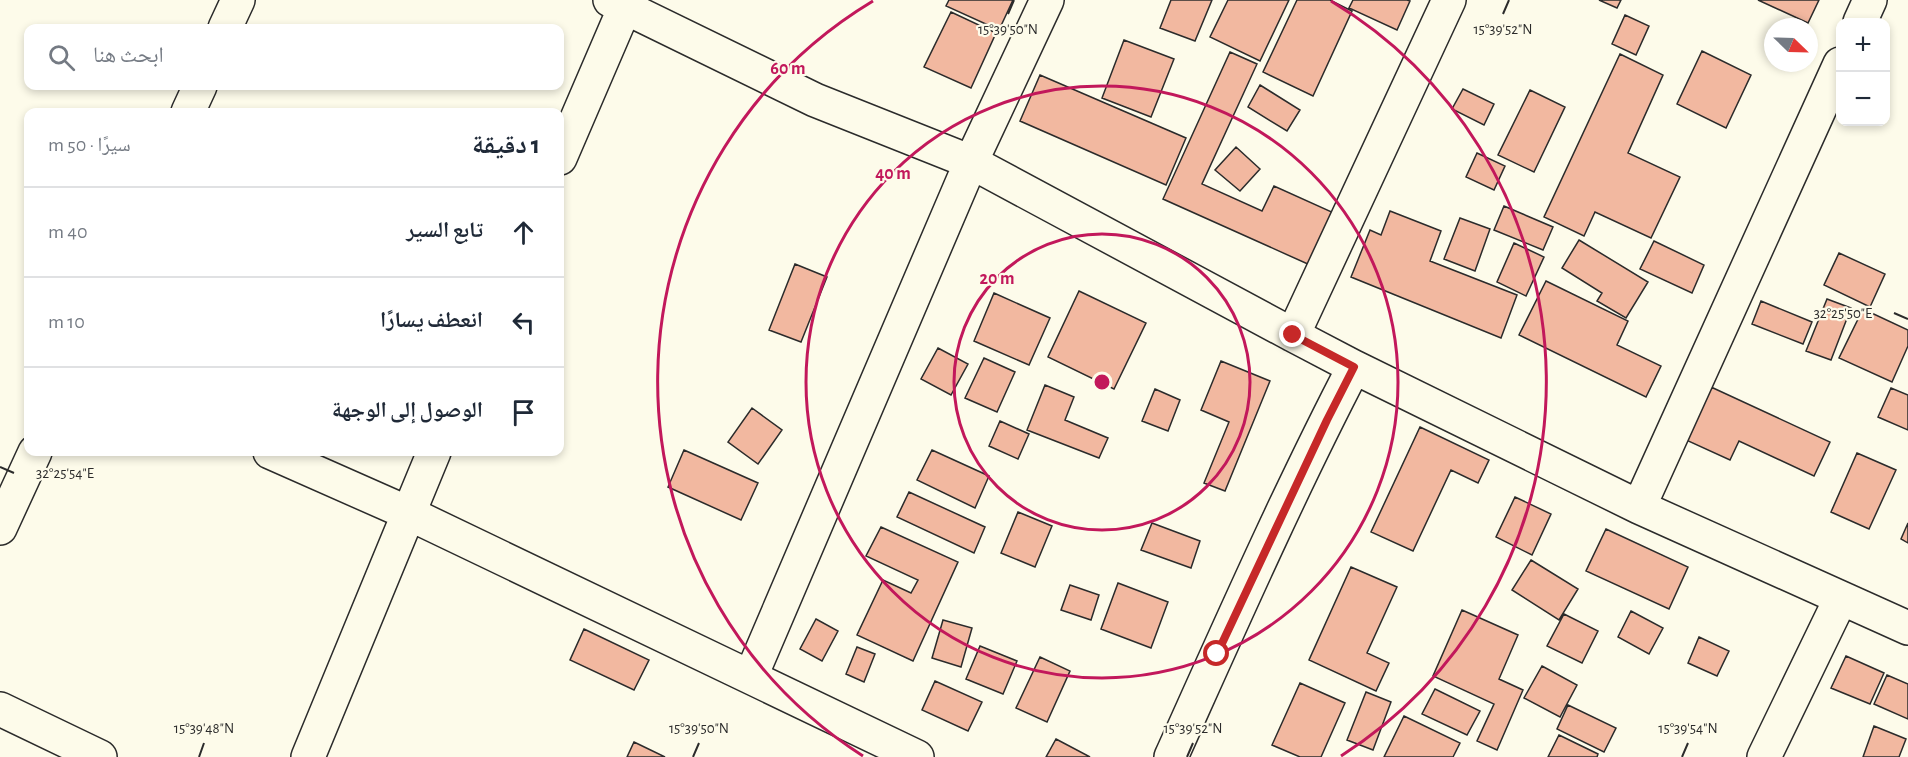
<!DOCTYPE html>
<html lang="ar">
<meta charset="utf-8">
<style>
body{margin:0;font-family:"Alegreya Sans","Noto Naskh Arabic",sans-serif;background:#f2f2f3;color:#1f2937;direction:rtl}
.controls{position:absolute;right:18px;top:18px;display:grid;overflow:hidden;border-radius:12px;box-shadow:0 3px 9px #0003}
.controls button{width:54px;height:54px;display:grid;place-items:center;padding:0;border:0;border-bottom:2px solid #e0e1e3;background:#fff;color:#1f2937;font:30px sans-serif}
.compass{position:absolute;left:1764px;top:18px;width:54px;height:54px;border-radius:50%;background:#fff;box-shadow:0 3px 9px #0003;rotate:113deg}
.stop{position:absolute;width:18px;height:18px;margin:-14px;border:4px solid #c62828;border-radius:50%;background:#fff}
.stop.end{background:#c62828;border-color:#fff;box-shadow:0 2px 6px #0008}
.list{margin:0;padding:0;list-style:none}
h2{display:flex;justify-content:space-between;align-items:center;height:78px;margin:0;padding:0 24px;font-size:26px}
h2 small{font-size:20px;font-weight:400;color:#747a83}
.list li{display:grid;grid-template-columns:39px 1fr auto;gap:18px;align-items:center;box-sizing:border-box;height:90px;padding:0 24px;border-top:2px solid #e0e1e3}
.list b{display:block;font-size:22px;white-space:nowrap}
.list em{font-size:20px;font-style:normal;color:#747a83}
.icon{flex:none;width:33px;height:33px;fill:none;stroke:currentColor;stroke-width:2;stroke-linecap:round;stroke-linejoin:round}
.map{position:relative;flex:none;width:1908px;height:757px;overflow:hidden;direction:ltr}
.search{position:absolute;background:#fff;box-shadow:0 3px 9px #0003;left:24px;top:24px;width:540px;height:66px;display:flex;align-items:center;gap:15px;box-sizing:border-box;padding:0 21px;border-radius:12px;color:#747a83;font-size:22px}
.panel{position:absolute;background:#fff;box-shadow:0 3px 9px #0003;left:24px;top:108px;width:540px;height:348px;border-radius:12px;direction:rtl}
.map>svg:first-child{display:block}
.building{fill:#f2b8a0;stroke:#2b2b2b;stroke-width:1.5}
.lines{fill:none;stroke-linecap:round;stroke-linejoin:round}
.minor-casing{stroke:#2b2b2b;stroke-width:36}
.minor{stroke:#fdfbea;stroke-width:33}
.route{stroke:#c62828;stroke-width:8}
.ticks{fill:none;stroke:#2b2b2b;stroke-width:2}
.ring{fill:none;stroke:#c2185b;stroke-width:3}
.ticks-label{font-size:15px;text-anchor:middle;fill:#2b2b2b;stroke:#fdfbea;stroke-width:4.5;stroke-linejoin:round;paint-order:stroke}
.centre{fill:#c2185b;stroke:#fdfbea;stroke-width:3}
.ring-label{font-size:18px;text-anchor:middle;font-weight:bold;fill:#c2185b;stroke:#fdfbea;stroke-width:4.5;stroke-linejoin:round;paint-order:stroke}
</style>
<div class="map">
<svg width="1908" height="757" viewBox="0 0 1908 757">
<rect width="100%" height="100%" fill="#fdfbea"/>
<path class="building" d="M 949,0 L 1013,0 L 999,30 L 946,6 Z
M 1171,0 L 1212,0 L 1195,41 L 1160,28 Z
M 1228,0 L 1289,0 L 1260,61 L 1210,37 Z
M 1297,0 L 1330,0 L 1352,11 L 1313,96 L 1263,72 Z
M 1353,0 L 1407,0 L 1410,1 L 1397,30 L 1349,8 Z
M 1599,0 L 1621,0 L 1617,8 Z
M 1758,0 L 1819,0 L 1808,23 Z
M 951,12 L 996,33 L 971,88 L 924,67 Z
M 1625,15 L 1649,26 L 1636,55 L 1612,44 Z
M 1124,40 L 1174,59 L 1151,117 L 1102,98 Z
M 1702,51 L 1751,75 L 1726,128 L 1677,104 Z
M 1230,52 L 1257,64 L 1202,184 L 1262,211 L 1274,186 L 1334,213 L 1310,265 L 1163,199 Z
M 1620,54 L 1663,75 L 1628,153 L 1680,177 L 1651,238 L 1595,212 L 1584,236 L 1544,217 Z
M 1040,75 L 1186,138 L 1166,185 L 1020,121 Z
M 1260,85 L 1300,110 L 1287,131 L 1248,107 Z
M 1463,89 L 1494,104 L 1484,125 L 1452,109 Z
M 1530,90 L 1565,107 L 1534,172 L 1498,155 Z
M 1236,147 L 1260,169 L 1240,191 L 1215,170 Z
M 1477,153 L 1505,166 L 1494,190 L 1466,177 Z
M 1504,206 L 1553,227 L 1543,250 L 1494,230 Z
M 1390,211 L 1441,231 L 1430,261 L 1517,295 L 1501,338 L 1351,277 L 1370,230 L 1381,235 Z
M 1460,218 L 1490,229 L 1475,271 L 1444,259 Z
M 1579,240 L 1648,282 L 1626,318 L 1597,301 L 1602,293 L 1562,268 Z
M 1654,241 L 1704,265 L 1692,293 L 1640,269 Z
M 1514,243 L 1544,257 L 1526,296 L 1497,282 Z
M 1839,253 L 1885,274 L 1870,307 L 1824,285 Z
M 795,264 L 827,277 L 801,342 L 769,330 Z
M 1546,281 L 1628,321 L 1617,345 L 1661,366 L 1646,397 L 1519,335 Z
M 1079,291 L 1146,323 L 1114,389 L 1048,357 Z
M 994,293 L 1050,318 L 1029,365 L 974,341 Z
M 1827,299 L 1851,308 L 1831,360 L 1806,351 Z
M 1761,301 L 1812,322 L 1803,344 L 1752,324 Z
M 1863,309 L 1908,330 L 1908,346 L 1892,382 L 1839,358 Z
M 938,348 L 968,364 L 951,395 L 921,379 Z
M 984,358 L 1015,372 L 997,412 L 965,398 Z
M 1221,361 L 1270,381 L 1225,491 L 1204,483 L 1229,422 L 1201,410 Z
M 1045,385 L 1074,397 L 1065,420 L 1108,438 L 1099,458 L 1027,430 Z
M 1711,387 L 1830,442 L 1814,476 L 1739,441 L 1730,460 L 1686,440 Z
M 1891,388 L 1908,395 L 1908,430 L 1878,417 Z
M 1155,389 L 1180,400 L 1168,431 L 1142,421 Z
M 752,408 L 782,430 L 758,464 L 728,442 Z
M 1000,421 L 1029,434 L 1018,459 L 989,446 Z
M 1420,427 L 1489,460 L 1478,483 L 1451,470 L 1413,551 L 1371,532 Z
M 684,450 L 758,483 L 741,520 L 668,487 Z
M 932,450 L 989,476 L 975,508 L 917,480 Z
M 1857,453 L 1896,470 L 1869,529 L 1831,512 Z
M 909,492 L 985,527 L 974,553 L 897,517 Z
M 1515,497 L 1551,514 L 1532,555 L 1496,537 Z
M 1018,512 L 1052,526 L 1035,567 L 1001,553 Z
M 1152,523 L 1200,541 L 1191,568 L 1141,550 Z
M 1908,523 L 1908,543 L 1901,539 Z
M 881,527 L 958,562 L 913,661 L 857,635 L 883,580 L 911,593 L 918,580 L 866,556 Z
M 1606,529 L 1688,567 L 1669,609 L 1586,571 Z
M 1531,560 L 1578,589 L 1559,620 L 1512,590 Z
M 1351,567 L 1397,587 L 1367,653 L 1389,663 L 1376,691 L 1309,660 Z
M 1118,583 L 1168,602 L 1151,648 L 1101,629 Z
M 1070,585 L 1099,595 L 1091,620 L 1061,610 Z
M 1462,610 L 1518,635 L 1499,679 L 1523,690 L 1497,750 L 1477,741 L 1494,704 L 1433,676 Z
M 1631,611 L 1663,628 L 1649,654 L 1618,637 Z
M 1564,614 L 1598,631 L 1582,663 L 1547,646 Z
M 816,619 L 838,631 L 822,661 L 800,649 Z
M 943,620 L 972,628 L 961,667 L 932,658 Z
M 584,629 L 649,660 L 634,690 L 570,660 Z
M 1699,637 L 1729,651 L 1717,676 L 1688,663 Z
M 980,646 L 1017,661 L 1003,694 L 966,679 Z
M 857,647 L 875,654 L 864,682 L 846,674 Z
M 1846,656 L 1884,673 L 1870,704 L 1831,688 Z
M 1040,657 L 1070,671 L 1047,722 L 1016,708 Z
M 1542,666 L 1577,685 L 1560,717 L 1524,698 Z
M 1887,675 L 1908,684 L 1908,719 L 1874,704 Z
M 935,681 L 982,702 L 968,731 L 922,710 Z
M 1300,683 L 1345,703 L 1321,757 L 1300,757 L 1272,745 Z
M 1435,689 L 1480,711 L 1467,735 L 1422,714 Z
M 1366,692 L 1391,702 L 1373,750 L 1347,740 Z
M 1568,705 L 1616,728 L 1604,752 L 1557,729 Z
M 1404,716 L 1460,743 L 1453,757 L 1384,757 Z
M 1874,726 L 1906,739 L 1899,757 L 1863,757 Z
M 1559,735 L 1598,754 L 1597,757 L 1548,757 Z
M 1056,739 L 1090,757 L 1046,757 Z
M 634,742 L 665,757 L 627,757 Z"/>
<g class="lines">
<g class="minor-casing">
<path id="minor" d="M 610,0 L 815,100 L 971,162 L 1293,335 L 1354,367 C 1288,494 1230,626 1171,757
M 1860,22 L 1870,0
M 225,28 L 238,0
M 188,112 L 200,86
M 560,158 L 628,0
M 1293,335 L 1449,0
M 1354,367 L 1639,507 L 1908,628
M 270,452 L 408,513 L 917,757
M 1639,507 L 1840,64
M 0,528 L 35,452
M 751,676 L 971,162 L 1047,0
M 0,709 L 100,757
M 308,757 L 434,452
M 1764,757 L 1841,598"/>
</g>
<use href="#minor" class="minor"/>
</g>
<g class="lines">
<path class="route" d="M 1217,654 L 1327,420 L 1354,367 L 1293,335"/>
</g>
<path class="ticks" d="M 1008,14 L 1014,0M 1503,14 L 1509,0M 1894,313 L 1908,319M 0,467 L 14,473M 199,757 L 204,743M 693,757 L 699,743M 1187,757 L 1193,743M 1682,757 L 1688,743"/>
<g class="ring">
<circle cx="1102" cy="382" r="148"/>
<circle cx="1102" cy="382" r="296"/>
<path d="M863 756A444 444 0 0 1 873 1M1331 1A444 444 0 0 1 1341 756"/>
</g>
<g class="ticks-label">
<text x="1008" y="34">15°39'50"N</text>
<text x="1503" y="34">15°39'52"N</text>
<text x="1843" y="318">32°25'50"E</text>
<text x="65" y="478">32°25'54"E</text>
<text x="204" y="733">15°39'48"N</text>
<text x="699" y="733">15°39'50"N</text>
<text x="1193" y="733">15°39'52"N</text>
<text x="1688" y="733">15°39'54"N</text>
</g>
<circle cx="1102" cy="382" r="9" class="centre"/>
<g class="ring-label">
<text x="788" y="74">60 m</text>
<text x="893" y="179">40 m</text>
<text x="997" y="284">20 m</text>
</g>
</svg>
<div class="controls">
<button>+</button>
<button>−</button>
</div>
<svg class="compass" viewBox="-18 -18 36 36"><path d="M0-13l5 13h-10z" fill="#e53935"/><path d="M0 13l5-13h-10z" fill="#747a83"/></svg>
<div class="stop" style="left:1217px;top:654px"></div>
<div class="stop end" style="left:1293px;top:335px"></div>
<div class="search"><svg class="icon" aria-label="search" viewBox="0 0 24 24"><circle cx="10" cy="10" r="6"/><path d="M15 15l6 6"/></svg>ابحث هنا</div>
<section class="panel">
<h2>1 دقيقة<small>سيرًا · 50 m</small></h2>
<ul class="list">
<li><svg class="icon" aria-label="ahead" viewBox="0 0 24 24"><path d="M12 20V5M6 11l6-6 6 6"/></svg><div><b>تابع السير</b></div><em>40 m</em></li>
<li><svg class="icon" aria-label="left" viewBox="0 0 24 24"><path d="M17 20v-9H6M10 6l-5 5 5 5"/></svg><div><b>انعطف يسارًا</b></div><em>10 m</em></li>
<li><svg class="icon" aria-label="arrive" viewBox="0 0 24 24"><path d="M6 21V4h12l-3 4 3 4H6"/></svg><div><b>الوصول إلى الوجهة</b></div></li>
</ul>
</section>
</div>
